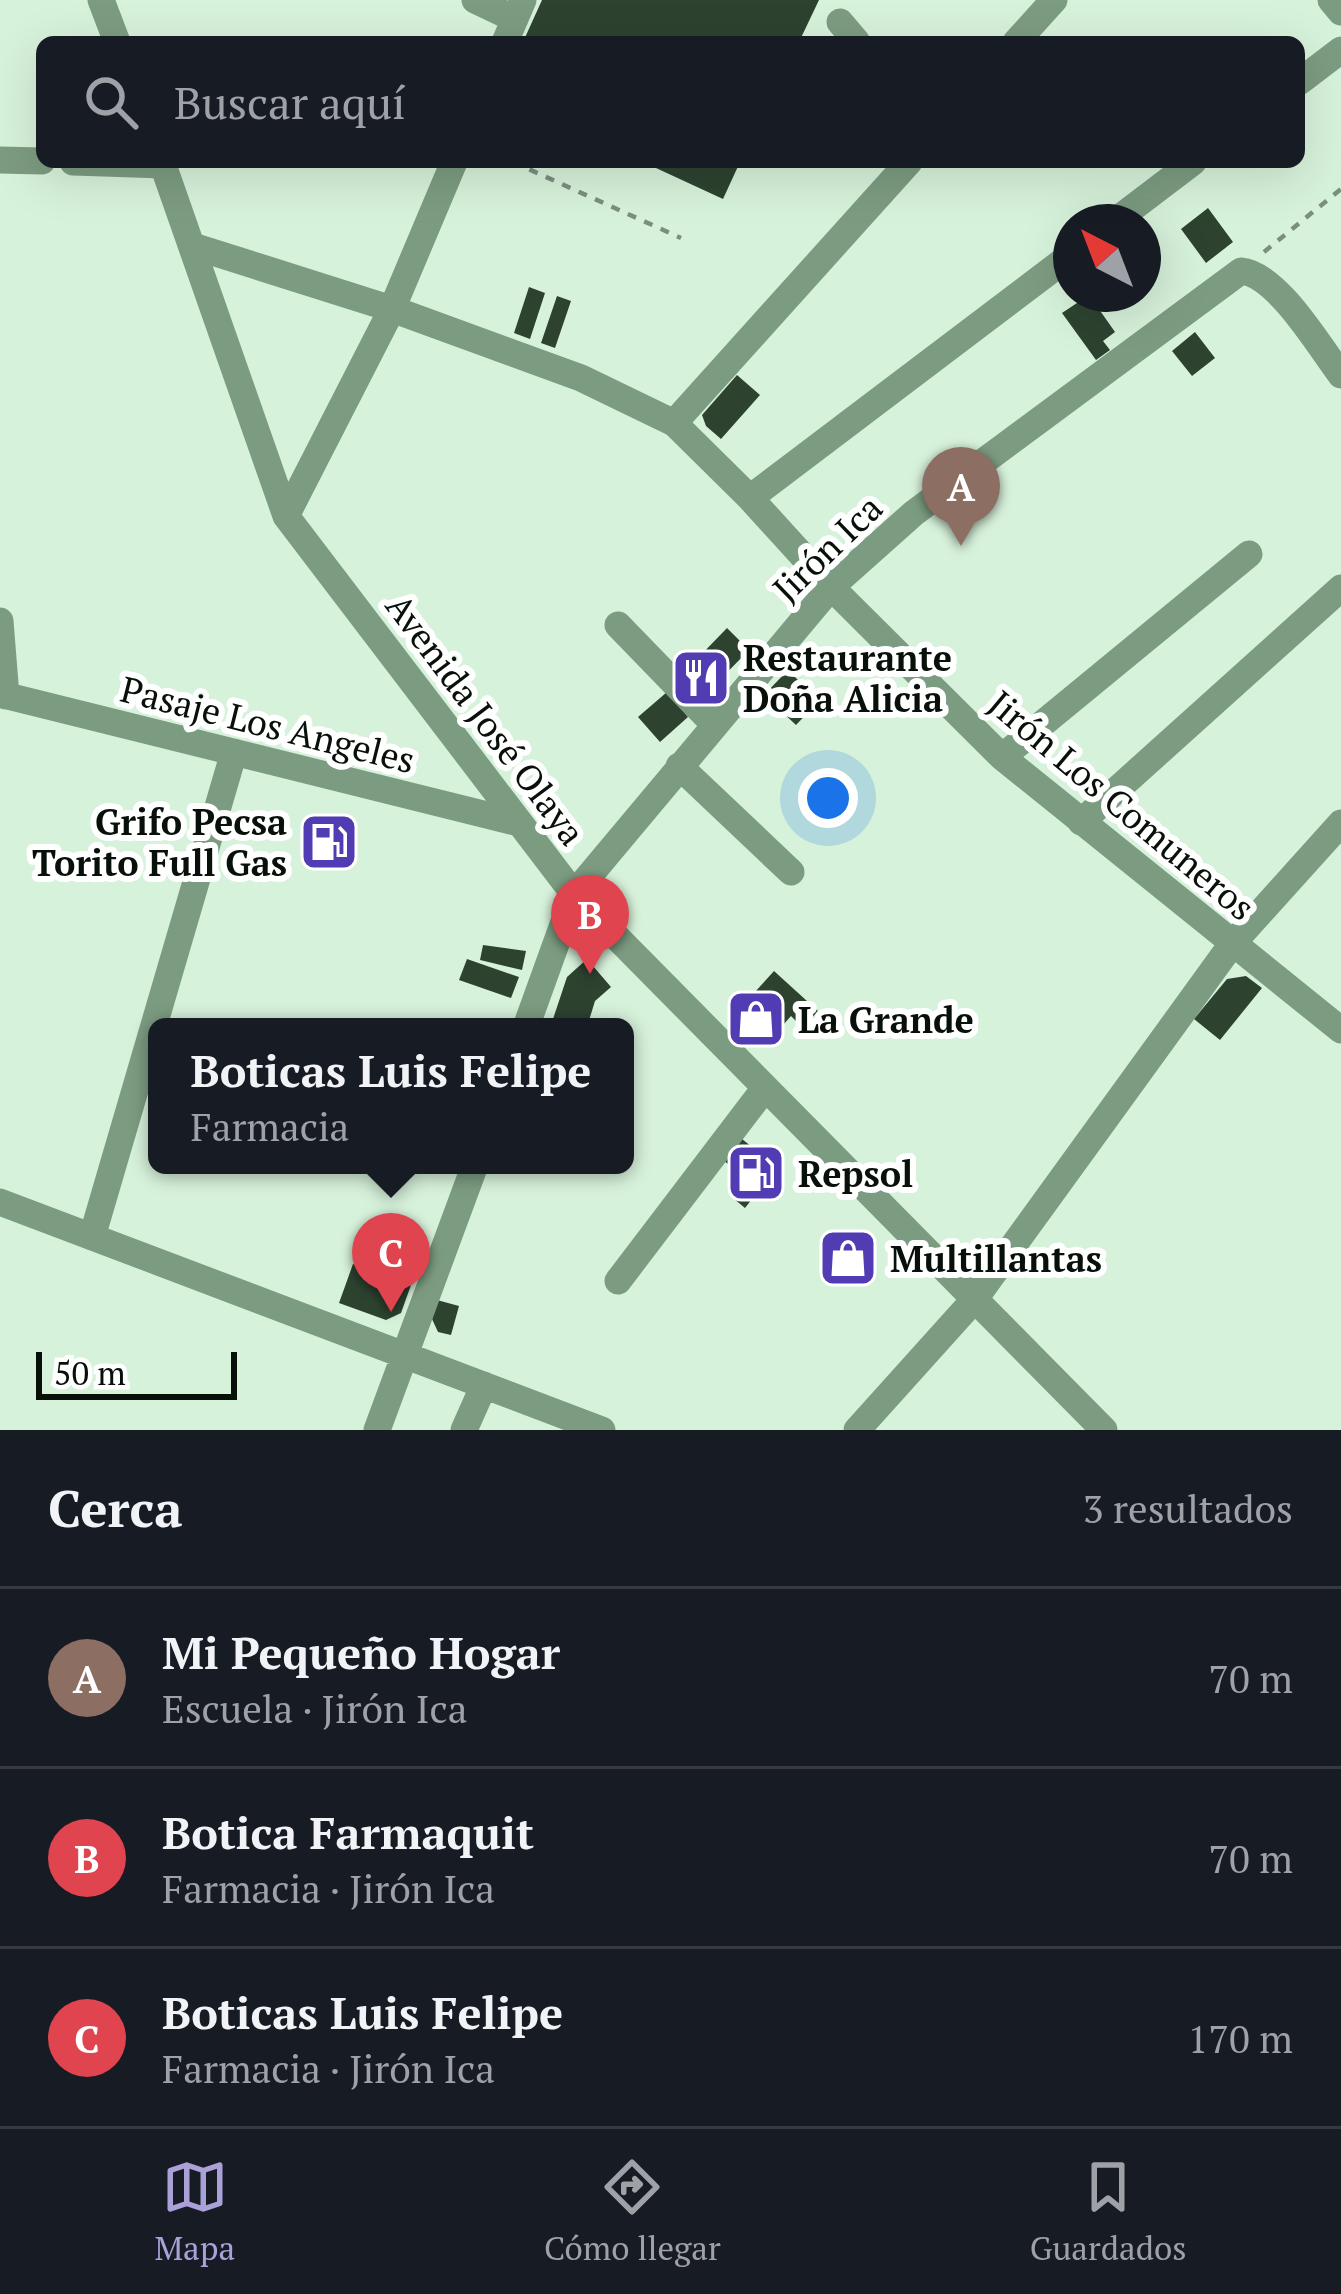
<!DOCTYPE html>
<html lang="es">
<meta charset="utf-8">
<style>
body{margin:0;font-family:"PT Serif",serif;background:#20242c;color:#f1f3f6}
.compass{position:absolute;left:1053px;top:204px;width:108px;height:108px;border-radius:50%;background:#171b24;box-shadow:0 12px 48px #0002;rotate:318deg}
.scale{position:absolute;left:36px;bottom:30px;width:201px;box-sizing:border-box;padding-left:12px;border:6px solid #081109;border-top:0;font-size:33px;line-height:42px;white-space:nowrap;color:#081109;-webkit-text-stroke:9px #fff;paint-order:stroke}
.you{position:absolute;left:828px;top:798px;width:42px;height:42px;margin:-30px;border:9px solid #fff;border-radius:50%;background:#1a73e8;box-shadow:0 0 0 18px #1a73e833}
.badge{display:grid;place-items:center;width:78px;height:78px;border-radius:50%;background:#a9a1d8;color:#fff;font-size:39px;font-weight:700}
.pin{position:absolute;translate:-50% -99px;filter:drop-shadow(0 3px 6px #0008)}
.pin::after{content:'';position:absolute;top:63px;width:42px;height:36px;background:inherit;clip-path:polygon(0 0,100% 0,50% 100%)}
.popup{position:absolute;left:148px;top:1018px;width:486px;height:156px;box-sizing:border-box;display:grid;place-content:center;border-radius:18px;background:#171b24;filter:drop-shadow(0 3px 9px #0005);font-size:39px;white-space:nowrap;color:#9ea1a6}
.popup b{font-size:45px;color:#f1f3f6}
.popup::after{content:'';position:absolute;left:50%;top:100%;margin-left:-24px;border:24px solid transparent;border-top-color:#171b24}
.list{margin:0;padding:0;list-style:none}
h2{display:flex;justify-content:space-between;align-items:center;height:156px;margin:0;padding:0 48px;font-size:51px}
h2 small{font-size:39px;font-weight:400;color:#9ea1a6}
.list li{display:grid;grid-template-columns:78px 1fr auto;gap:36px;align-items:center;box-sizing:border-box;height:180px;padding:0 48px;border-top:3px solid #363941}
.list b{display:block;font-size:45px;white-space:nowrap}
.list p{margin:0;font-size:39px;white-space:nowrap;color:#9ea1a6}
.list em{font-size:39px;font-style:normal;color:#9ea1a6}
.icon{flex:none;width:66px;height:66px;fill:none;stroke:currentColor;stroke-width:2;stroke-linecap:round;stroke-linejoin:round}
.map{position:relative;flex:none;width:1341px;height:1430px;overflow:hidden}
.search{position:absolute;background:#171b24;box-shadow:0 12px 48px #0002;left:36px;right:36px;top:36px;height:132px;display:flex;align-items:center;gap:30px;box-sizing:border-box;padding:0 42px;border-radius:18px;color:#9ea1a6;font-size:45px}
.sheet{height:696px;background:#171b24}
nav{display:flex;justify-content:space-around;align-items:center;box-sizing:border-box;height:168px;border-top:3px solid #363941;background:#171b24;font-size:33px;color:#9ea1a6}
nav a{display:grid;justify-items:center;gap:6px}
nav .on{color:#a9a1d8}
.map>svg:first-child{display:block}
.building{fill:#2d4330}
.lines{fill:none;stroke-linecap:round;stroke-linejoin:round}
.path{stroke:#7c8f7e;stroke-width:4.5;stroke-dasharray:9 9;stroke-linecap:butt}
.minor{stroke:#7c9c81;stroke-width:27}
.labels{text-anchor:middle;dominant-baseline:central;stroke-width:12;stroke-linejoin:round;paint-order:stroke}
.street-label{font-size:36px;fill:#081109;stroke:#fff}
.poi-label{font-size:36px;font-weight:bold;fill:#081109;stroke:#fff;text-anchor:start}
</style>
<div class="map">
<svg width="1341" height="1430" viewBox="0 0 1341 1430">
<rect width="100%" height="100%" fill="#d7f2db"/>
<path class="building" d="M 542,0 L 819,0 L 799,42 L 523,42 Z
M 643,162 L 740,162 L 723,199 Z
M 1208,208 L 1233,242 L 1206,263 L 1181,229 Z
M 529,287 L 545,293 L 530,339 L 514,333 Z
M 1089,295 L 1115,332 L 1103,341 L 1110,350 L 1096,360 L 1062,313 Z
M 557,296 L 571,301 L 555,348 L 541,343 Z
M 1195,332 L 1215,358 L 1192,376 L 1172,351 Z
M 737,375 L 760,395 L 721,439 L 706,426 L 702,415 Z
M 727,628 L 749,650 L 703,697 L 674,669 L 690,652 L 697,659 Z
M 788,670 L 819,701 L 796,725 L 764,695 Z
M 667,692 L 688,717 L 660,742 L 638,717 Z
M 483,945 L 526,951 L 522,970 L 480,960 Z
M 467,959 L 519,977 L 511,998 L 459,980 Z
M 587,959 L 611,987 L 595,1001 L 587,1027 L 552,1022 L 567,977 Z
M 774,971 L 818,1011 L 803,1028 L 791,1016 L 769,1041 L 737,1012 Z
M 1246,976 L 1262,988 L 1220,1040 L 1194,1019 L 1227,979 Z
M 742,1139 L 777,1167 L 745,1208 L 733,1198 L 748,1179 L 724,1161 Z
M 856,1237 L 869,1249 L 840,1280 L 827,1268 Z
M 353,1264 L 411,1285 L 401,1313 L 386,1320 L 339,1303 Z
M 437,1300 L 459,1306 L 451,1335 L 438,1332 L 432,1319 Z"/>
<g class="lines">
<path class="path" d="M 513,162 L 681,238
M 1264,252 L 1341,189"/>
<path class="minor" d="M 101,0 L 117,42
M 475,0 L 515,19
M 1331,0 L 1341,12
M 840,22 L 857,42
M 505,42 L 523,0
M 1016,42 L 1054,0
M 1299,82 L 1341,50
M 0,160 L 42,161
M 73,162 L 163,165
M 162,162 L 286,516 L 574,894 L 1104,1430
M 1114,222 L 1193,162
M 193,246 L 392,309 L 581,378 L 674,423 L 750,498 L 831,587 L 1002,757 L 1341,1030
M 674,423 L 909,162
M 750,498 L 1071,255
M 286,516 L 392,309 L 454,162
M 0,621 L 6,696
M 618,625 L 714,724
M 0,694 L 519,823
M 1002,757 L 1249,554
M 679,766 L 791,872
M 1081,822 L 1341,588
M 526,1027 L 574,894 L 831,587 L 914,513 L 1241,271 C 1277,274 1319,346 1341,375
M 0,1202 L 602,1430
M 92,1237 L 234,752
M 618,1281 L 765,1088
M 377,1430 L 475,1165
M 464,1430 L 484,1385
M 857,1430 L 974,1300 L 1232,944 L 1341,823"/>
</g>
<defs>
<g id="restaurant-square" transform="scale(3)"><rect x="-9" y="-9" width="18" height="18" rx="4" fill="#523cb4" stroke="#fff"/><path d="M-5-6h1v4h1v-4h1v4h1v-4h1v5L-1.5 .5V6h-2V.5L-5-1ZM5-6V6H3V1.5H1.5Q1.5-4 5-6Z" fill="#fff"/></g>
<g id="fuel-square" transform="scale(3)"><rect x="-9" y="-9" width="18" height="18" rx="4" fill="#523cb4" stroke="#fff"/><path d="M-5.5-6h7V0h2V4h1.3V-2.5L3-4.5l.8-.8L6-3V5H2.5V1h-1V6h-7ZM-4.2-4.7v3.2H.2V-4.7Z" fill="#fff"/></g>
<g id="shop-square" transform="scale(3)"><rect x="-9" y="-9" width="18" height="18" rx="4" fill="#523cb4" stroke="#fff"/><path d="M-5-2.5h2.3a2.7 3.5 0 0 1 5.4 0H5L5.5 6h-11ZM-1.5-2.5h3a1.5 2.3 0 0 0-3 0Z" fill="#fff"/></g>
</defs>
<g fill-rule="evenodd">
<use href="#restaurant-square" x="701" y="678"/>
<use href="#fuel-square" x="329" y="842"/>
<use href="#shop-square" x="756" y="1019"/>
<use href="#fuel-square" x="756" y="1173"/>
<use href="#shop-square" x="848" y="1258"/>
</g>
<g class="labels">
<g class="street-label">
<text transform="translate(827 548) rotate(-44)">Jirón Ica</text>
<text transform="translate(486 719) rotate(53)">Avenida José Olaya</text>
<text transform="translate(268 724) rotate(14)">Pasaje Los Angeles</text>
<text transform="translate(1122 805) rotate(40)">Jirón Los Comuneros</text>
</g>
<g class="poi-label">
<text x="743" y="657">Restaurante<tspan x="743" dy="41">Doña Alicia</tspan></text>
<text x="287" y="821" text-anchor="end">Grifo Pecsa<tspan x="287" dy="41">Torito Full Gas</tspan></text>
<text x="798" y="1019">La Grande</text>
<text x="798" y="1173">Repsol</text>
<text x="890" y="1258">Multillantas</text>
</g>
</g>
</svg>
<svg class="compass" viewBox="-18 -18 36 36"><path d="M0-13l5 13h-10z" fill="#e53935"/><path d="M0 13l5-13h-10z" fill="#9ea1a6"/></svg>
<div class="scale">50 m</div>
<div class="you"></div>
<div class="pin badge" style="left:961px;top:546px;background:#8d6e63">A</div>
<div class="pin badge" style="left:590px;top:974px;background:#e0444e">B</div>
<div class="pin badge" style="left:391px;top:1312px;background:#e0444e">C</div>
<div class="popup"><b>Boticas Luis Felipe</b>Farmacia</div>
<div class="search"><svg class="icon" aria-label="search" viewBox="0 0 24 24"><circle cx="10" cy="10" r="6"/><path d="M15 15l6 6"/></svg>Buscar aquí</div>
</div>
<section class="sheet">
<h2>Cerca<small>3 resultados</small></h2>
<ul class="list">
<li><span class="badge" style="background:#8d6e63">A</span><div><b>Mi Pequeño Hogar</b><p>Escuela · Jirón Ica</p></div><em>70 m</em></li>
<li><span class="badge" style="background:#e0444e">B</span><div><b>Botica Farmaquit</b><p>Farmacia · Jirón Ica</p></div><em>70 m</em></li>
<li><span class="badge" style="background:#e0444e">C</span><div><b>Boticas Luis Felipe</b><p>Farmacia · Jirón Ica</p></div><em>170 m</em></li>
</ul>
</section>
<nav>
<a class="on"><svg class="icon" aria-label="map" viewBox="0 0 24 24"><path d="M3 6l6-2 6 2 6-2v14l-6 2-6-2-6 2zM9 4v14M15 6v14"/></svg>Mapa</a>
<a><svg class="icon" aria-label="directions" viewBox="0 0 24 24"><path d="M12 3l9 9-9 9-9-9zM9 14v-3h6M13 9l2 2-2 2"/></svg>Cómo llegar</a>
<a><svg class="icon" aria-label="saved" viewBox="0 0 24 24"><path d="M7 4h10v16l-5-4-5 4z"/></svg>Guardados</a>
</nav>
